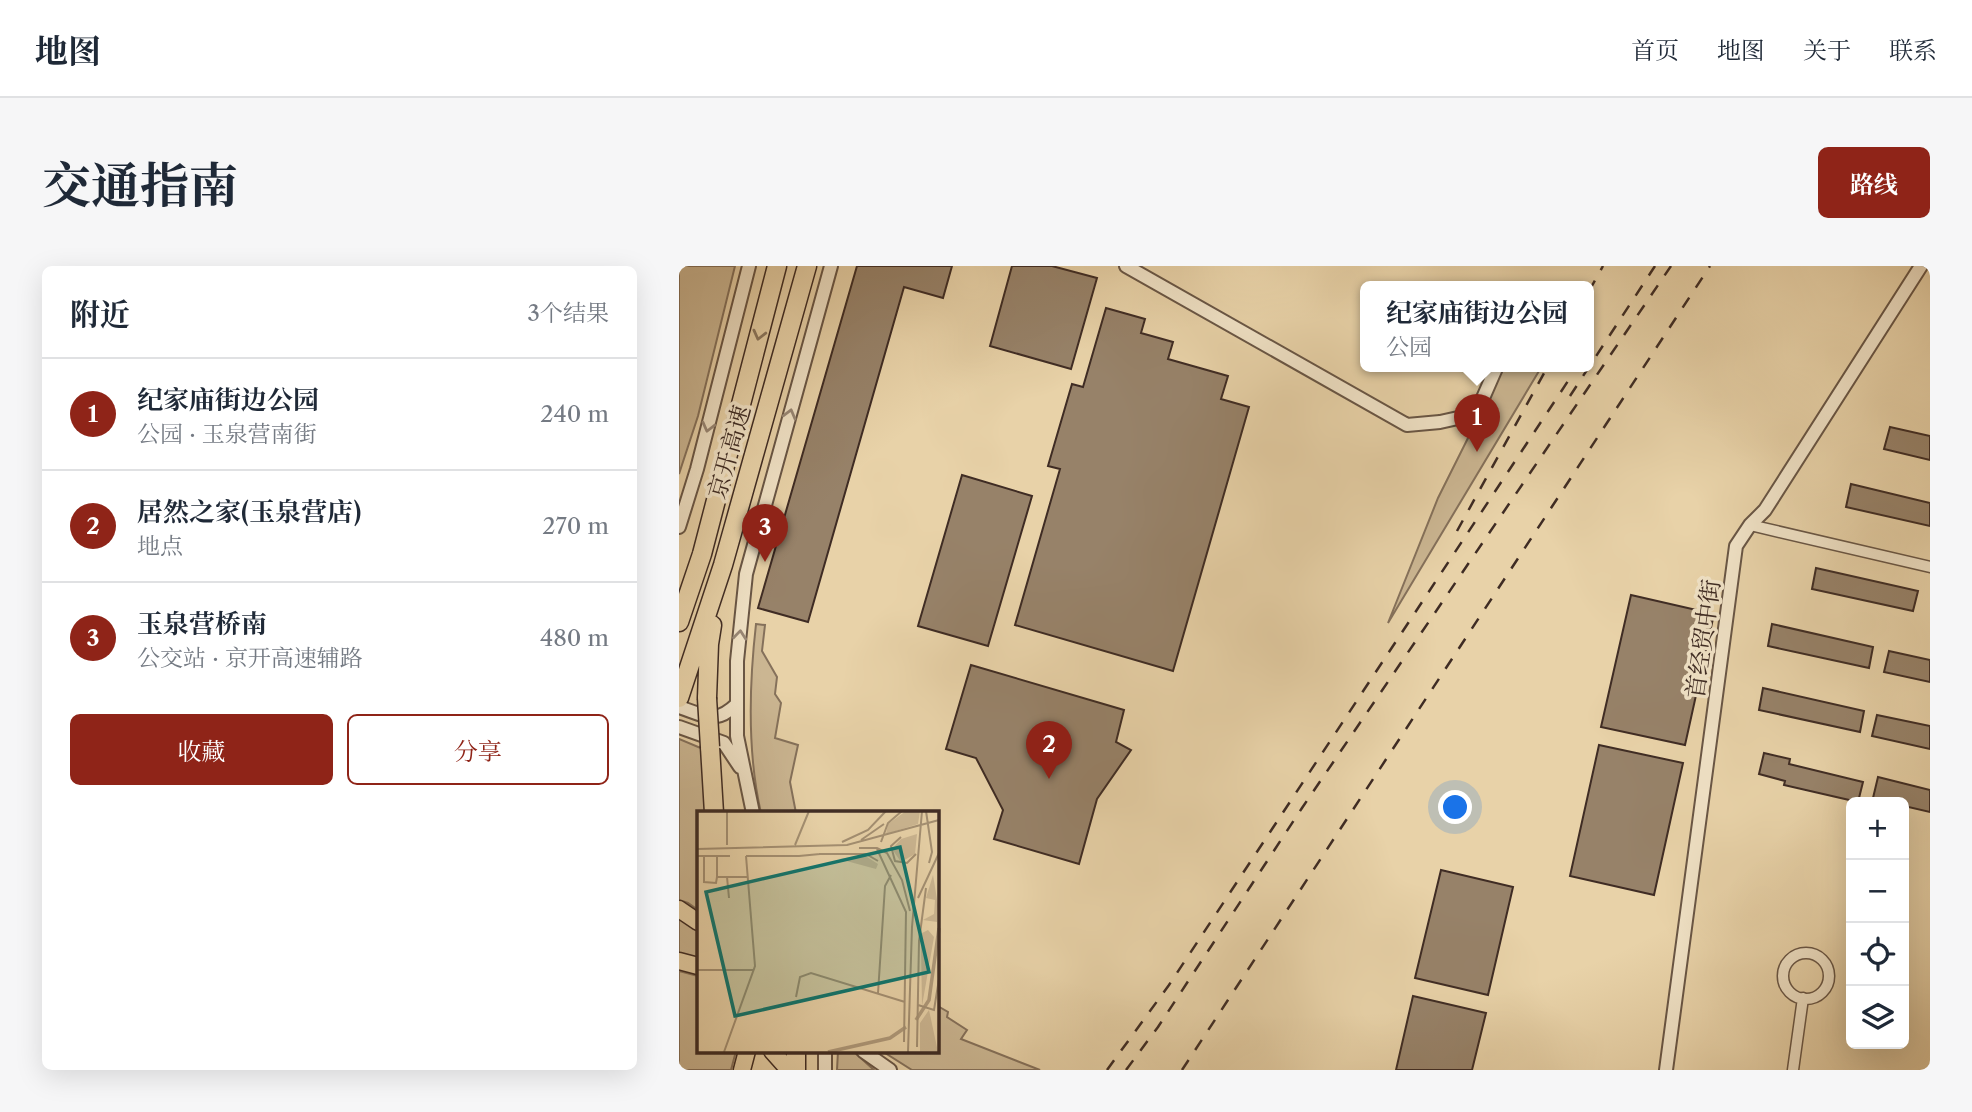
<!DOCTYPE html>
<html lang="zh">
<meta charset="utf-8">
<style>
body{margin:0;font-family:"Libre Caslon Text","Noto Serif SC",serif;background:#f6f6f7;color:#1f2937}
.controls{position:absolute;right:21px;bottom:21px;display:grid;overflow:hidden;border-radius:10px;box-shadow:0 7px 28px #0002}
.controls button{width:63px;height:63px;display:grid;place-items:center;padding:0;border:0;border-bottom:2px solid #e0e1e3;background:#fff;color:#1f2937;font:35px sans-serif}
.you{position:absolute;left:777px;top:542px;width:24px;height:24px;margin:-18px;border:5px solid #fff;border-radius:50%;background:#1a73e8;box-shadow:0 0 0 10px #1a73e833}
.badge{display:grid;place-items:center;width:46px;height:46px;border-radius:50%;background:#8f2418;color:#fff;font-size:23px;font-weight:700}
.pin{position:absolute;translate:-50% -58px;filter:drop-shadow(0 2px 4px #0008)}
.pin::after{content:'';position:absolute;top:37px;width:24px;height:21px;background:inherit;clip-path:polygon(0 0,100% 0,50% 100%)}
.popup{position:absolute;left:681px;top:15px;width:234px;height:91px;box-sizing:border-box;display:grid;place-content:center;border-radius:10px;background:#fff;filter:drop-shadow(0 2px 5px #0005);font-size:23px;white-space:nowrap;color:#747a83}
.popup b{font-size:26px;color:#1f2937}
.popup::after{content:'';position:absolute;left:50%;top:100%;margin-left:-14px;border:14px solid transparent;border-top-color:#fff}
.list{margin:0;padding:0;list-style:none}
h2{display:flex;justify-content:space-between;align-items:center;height:91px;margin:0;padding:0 28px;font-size:30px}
h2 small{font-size:23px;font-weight:400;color:#747a83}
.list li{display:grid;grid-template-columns:46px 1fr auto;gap:21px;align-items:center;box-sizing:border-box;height:112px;padding:0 28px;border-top:2px solid #e0e1e3}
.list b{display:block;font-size:26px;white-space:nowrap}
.list p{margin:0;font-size:23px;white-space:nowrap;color:#747a83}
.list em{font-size:23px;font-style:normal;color:#747a83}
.actions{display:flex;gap:14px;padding:21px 28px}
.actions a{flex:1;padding:16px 0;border:2px solid #8f2418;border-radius:10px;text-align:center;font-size:24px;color:#8f2418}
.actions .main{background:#8f2418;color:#fff}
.icon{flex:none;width:38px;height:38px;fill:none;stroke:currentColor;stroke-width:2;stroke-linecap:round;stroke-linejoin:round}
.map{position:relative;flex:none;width:1251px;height:804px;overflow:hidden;border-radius:10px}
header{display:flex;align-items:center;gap:42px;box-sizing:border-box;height:98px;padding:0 35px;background:#fff;border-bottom:2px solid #e0e1e3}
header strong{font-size:33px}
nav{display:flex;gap:38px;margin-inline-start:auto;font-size:24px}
.intro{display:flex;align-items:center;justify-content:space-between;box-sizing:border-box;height:168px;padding:0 42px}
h1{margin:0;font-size:49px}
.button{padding:18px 32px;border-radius:10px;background:#8f2418;color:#fff;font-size:24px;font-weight:700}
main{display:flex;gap:42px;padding:0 42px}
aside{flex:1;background:#fff;border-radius:10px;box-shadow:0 7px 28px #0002}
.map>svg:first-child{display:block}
.green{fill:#cbb692;stroke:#85715b;stroke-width:2}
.building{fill:#978269;stroke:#3f2c24;stroke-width:2}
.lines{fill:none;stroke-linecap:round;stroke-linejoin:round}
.minor-casing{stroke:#695645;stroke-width:13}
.tertiary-casing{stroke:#695645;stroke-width:16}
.trunk-casing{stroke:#3f2c24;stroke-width:19}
.motorway-casing{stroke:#3f2c24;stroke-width:21}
.minor{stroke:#f0e2c6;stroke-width:10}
.tertiary{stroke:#f0e2c6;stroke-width:12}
.trunk{stroke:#e8d2a8;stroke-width:16}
.motorway{stroke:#e8d2a8;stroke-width:18}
.rail{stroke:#3f2c24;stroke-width:2.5;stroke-dasharray:12 12;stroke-linecap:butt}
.motorway-bridge-casing{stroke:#3f2c24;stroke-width:21;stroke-linecap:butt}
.motorway-bridge{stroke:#e8d2a8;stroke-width:18}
.oneway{stroke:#8b775f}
.oneway2{stroke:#988775}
.labels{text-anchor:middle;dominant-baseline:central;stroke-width:7;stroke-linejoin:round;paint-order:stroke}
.street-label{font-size:24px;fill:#3f2c24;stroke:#f0e2c6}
.inset-river{fill:none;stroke:#af9a7b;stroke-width:3.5}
.inset-road{fill:none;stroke:#a49073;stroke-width:2}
.view{fill:#0f766e;fill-opacity:0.15;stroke:#0f766e;stroke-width:3.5}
.inset-edge{fill:none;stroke:#3f2c24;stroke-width:3.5}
</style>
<header>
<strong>地图</strong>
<nav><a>首页</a><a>地图</a><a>关于</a><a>联系</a></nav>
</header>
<div class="intro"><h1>交通指南</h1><a class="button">路线</a></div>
<main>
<aside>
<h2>附近<small>3个结果</small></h2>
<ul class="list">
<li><span class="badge">1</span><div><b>纪家庙街边公园</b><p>公园 · 玉泉营南街</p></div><em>240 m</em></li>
<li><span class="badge">2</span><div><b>居然之家(玉泉营店)</b><p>地点</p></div><em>270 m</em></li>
<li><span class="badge">3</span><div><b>玉泉营桥南</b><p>公交站 · 京开高速辅路</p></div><em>480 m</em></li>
</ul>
<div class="actions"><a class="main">收藏</a><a>分享</a></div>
</aside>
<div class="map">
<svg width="1251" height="804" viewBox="0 0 1251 804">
<rect width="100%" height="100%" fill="#e8d2a8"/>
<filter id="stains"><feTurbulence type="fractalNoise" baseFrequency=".00286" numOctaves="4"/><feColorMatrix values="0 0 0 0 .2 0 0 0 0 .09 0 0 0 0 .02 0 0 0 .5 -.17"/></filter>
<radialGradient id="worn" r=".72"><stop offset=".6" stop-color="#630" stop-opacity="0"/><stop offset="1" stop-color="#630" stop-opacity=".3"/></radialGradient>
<path class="green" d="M 0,0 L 56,0 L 19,150 L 0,208 Z
M 825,100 L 863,100 L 709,357 L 759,232 Z
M 77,358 L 86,359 L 83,385 L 98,411 L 96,428 L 102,437 L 96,472 L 119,479 L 111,516 L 117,547 L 82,547 C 68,486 70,420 77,358 Z
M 0,473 L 24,483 L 29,547 L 19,547 L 19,644 L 9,637 L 0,634 Z
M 0,649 L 19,660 L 19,692 L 0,689 Z
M 0,705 L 19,710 L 19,785 L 57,785 L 52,804 L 0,804 Z
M 257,739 L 269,746 L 268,751 L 288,764 L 282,773 L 361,804 L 233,804 L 203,785 L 257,785 Z
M 159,785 L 174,785 L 195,804 L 158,804 Z"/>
<path class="building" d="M 178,0 L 273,0 L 264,32 L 225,21 L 129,356 L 79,342 Z
M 333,0 L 373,0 L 418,12 L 392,103 L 311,80 Z
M 427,42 L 466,53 L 462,67 L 494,76 L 489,93 L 549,110 L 542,133 L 570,141 L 494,405 L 336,359 L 381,203 L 369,200 L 393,118 L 404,121 Z
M 1211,161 L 1251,170 L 1251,194 L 1205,183 Z
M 283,209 L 353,230 L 309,380 L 239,360 Z
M 1172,218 L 1251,237 L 1251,260 L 1167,241 Z
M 1137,302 L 1239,325 L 1234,345 L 1133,323 Z
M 952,329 L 1035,348 L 1006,479 L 922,461 Z
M 1093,358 L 1194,381 L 1190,402 L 1089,380 Z
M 1210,385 L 1251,394 L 1251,416 L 1205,406 Z
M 292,399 L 445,444 L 437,476 L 452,484 L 418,533 L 400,598 L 315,573 L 324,544 L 297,492 L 267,483 Z
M 1084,422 L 1185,445 L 1181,466 L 1080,444 Z
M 1198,449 L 1251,460 L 1251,483 L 1193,470 Z
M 920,479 L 1004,497 L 975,629 L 891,610 Z
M 1085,487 L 1111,493 L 1110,498 L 1184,516 L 1179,536 L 1105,519 L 1106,515 L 1080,508 Z
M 1199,511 L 1251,524 L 1251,546 L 1225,540 L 1225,536 L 1211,536 L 1194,532 Z
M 762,604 L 834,621 L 809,729 L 736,712 Z
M 734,730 L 807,747 L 793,804 L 717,804 Z"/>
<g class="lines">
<g class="minor-casing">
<path id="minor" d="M 1071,259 L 1251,301
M1104 710a23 23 0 1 1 46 0a23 23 0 1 1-46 0Z
M 1114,804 L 1124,732"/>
</g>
<g class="tertiary-casing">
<path id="tertiary" d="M 447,0 L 728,159 L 761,156 L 797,148 L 818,100
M 0,261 L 18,203 L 70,0
M 0,441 C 27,450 36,459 58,438
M 0,461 L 45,477 L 61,501
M 74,547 L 58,470 L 58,395 L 67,308 L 152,0
M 146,785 L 146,804
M 184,785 L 211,804
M 987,804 L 1057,280 L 1071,259 L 1086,244 L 1242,0"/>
</g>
<g class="trunk-casing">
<path id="trunk" d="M 0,643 L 19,656
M 0,695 L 19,700
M 93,785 L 110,804
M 63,804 L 68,785"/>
</g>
<g class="motorway-casing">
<path id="motorway" d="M 0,356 L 23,288 L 98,0
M 0,432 L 44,299 L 128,0
M 28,432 L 30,378 L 33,359
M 31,481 L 35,547
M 117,785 L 117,804"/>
</g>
<use href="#minor" class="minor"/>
<use href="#tertiary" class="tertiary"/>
<use href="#trunk" class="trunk"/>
<use href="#motorway" class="motorway"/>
<path class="rail" d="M 910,25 L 924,0
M 891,130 L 976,0
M 778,265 L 869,100
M 428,804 L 490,719 L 891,112
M 447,804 L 479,761 L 623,542 L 992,0
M 503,804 L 1031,0"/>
<g class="motorway-bridge-casing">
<path id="motorway-bridge" d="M 28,432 L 31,481"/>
</g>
<use href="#motorway-bridge" class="motorway-bridge"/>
</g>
<defs><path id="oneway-chevron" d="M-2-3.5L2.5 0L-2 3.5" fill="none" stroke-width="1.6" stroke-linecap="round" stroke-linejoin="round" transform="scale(1.75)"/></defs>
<use class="oneway" href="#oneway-chevron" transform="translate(80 69) rotate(104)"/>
<g class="oneway2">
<use href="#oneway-chevron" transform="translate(111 148) rotate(-75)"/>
<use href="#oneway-chevron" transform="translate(29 161) rotate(104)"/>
<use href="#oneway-chevron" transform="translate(61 369) rotate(-84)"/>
</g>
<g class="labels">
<g class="street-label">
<text transform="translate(50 186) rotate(-74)">京开高速</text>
<text transform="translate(1024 373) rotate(-82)">首经贸中街</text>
</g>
</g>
<g transform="translate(18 545)">
<rect width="242" height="242" fill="#e8d2a8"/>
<path d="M 209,0 L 223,0 L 221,13 L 189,23 L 191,13 ZM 220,23 L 218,43 L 204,51 L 195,38 L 204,28 ZM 167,44 L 181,53 L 179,58 L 142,48 ZM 236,64 L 241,94 L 240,111 L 226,109 L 237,103 L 238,89 L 229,87 ZM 231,119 L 237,126 L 225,195 L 224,138 L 225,122 ZM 232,199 L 241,241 L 223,241 L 223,212 Z" fill="#cbb692"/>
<path class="inset-river" d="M 219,209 L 232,189 L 242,117M 131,241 L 193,227 L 209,216"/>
<path class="inset-road" d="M 30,0 L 30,34M 229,0 L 235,41 L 232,52M 204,26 L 194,35 L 198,50 L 210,52 L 219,43M 164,29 L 187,13M 145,31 L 171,19 L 189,0M 184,31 L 191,12 L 205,0M 98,34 L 112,0M 162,37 L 180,37 L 190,42 L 205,69 L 213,100M 0,38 L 150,34 L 242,9M 180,38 L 209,101 L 207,231M 122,43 L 169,43 L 181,50M 0,45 L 33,45M 7,45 L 7,71 L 19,72 L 20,66M 20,45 L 20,66 L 50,66M 49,45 L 103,45M 102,45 L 123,43M 30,66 L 32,87M 221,87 L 242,42M 0,159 L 57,159M 181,182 L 188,75 L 194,64M 99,186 L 103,166 L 114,162 L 208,191M 221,194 L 237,199 L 242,168M 220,236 L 222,130 L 229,77M 27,241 L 58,155 L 49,45M 211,241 L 215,116 L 225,0"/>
<path class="view" d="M 203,36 L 232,161 L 38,205 L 9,81 Z"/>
<rect width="242" height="242" class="inset-edge"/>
</g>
<rect width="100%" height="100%" filter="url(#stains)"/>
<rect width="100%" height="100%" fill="url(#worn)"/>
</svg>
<div class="controls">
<button>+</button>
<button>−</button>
<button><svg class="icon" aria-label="locate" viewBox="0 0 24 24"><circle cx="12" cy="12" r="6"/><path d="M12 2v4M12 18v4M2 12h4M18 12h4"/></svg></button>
<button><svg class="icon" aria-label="layers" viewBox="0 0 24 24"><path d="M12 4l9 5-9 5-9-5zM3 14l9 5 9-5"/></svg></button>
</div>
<div class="you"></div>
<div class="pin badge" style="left:798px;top:186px">1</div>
<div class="popup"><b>纪家庙街边公园</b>公园</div>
<div class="pin badge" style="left:370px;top:513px">2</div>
<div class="pin badge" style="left:86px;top:296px">3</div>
</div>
</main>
